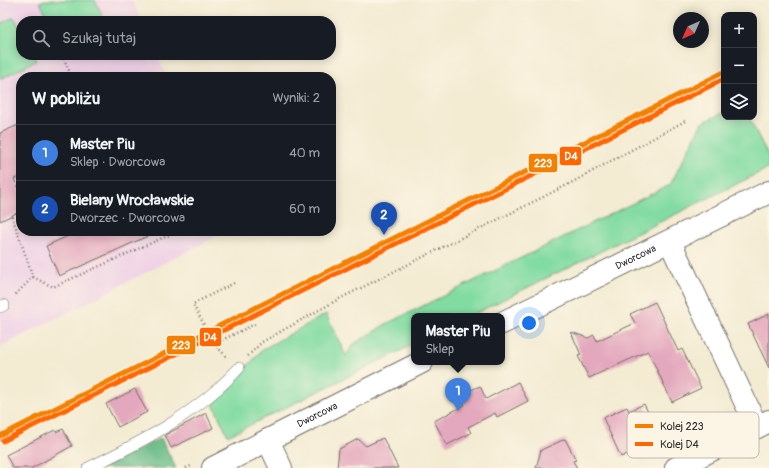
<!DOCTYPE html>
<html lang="pl">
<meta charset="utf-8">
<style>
body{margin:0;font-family:Pangolin,sans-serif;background:#242831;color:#f1f3f6}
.controls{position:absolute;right:12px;top:12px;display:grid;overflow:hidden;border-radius:8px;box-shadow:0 2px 10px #0003}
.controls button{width:36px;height:36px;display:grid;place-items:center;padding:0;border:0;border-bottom:1px solid #363941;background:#171b24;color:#f1f3f6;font:20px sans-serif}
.compass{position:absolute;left:673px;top:12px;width:36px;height:36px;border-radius:50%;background:#171b24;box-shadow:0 2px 10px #0003;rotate:225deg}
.you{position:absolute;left:529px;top:323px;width:14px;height:14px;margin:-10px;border:3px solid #fff;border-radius:50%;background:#1a73e8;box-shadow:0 0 0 6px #1a73e833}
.badge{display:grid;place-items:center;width:26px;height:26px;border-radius:50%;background:#7c3aed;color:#fff;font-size:13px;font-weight:700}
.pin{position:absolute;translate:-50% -33px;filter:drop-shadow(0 1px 2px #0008)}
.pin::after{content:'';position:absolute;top:21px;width:14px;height:12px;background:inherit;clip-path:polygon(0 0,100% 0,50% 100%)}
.popup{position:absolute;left:411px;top:313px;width:94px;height:52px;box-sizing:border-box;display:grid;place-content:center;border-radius:8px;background:#171b24;filter:drop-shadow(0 1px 3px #0005);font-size:13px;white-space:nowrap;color:#9ea1a6}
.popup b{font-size:15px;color:#f1f3f6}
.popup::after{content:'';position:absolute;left:50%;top:100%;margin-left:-8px;border:8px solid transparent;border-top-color:#171b24}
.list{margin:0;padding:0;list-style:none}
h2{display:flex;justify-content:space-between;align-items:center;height:52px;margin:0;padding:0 16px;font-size:17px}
h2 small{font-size:13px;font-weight:400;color:#9ea1a6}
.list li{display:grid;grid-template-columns:26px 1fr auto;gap:12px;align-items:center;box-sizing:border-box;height:56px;padding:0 16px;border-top:1px solid #363941}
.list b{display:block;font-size:15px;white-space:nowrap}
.list p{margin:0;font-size:13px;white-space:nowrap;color:#9ea1a6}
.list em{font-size:13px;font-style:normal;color:#9ea1a6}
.icon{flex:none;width:22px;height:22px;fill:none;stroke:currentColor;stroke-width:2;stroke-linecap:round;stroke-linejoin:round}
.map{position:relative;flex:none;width:769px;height:468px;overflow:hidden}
.search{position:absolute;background:#171b24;box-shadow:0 2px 10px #0003;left:16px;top:16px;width:320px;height:44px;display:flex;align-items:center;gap:10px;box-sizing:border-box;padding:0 14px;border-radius:16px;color:#9ea1a6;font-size:15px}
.panel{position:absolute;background:#171b24;box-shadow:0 2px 10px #0003;left:16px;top:72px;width:320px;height:164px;border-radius:16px}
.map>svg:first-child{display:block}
.built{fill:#efd0e6}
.green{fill:#82dca2;stroke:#568466}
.forest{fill:#69bc88;stroke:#4a745a}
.building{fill:#e4a8be}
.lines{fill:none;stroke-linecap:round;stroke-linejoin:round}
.lane-casing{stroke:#716e65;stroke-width:12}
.street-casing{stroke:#716e65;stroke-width:24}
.path{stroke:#716e65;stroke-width:2.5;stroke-dasharray:1 3;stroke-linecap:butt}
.lane{stroke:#fff;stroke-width:11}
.street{stroke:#fff;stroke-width:22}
.rail-1-casing{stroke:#fcf5e5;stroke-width:8}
.rail-2-casing{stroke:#fcf5e5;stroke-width:8}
.rail-1{stroke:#f48002;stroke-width:5}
.rail-2{stroke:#f60;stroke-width:5}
.labels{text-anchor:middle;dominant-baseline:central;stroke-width:4;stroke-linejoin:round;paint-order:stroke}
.street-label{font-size:10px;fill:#2b2b2b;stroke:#fcf5e5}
.key{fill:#fcf5e5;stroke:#bdb8ad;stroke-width:1}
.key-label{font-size:11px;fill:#2b2b2b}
.line-badge{stroke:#fcf5e5;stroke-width:1.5}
.badge-label{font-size:11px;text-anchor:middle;font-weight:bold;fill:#fff}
</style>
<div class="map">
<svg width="769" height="468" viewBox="0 0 769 468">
<rect width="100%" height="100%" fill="#fcf5e5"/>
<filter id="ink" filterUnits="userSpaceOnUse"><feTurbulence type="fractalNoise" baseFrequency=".025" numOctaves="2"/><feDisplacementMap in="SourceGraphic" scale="8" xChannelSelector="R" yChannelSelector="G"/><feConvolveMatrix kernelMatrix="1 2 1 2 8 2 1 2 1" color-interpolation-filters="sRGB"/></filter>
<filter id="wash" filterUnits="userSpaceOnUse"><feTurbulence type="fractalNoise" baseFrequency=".012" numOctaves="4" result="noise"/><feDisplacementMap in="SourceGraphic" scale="16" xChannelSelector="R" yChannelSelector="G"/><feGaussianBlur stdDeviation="0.9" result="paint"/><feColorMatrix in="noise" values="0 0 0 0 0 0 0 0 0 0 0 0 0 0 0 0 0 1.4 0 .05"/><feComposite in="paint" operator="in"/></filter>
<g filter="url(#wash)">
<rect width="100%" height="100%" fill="#f3ebd2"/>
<path class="built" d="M 0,0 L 132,0 L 141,21 L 21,21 L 21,55 L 157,55 L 167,77 L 21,77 L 21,231 L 227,231 L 0,347 Z"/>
<path class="green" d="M 45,0 L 95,0 L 105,21 L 49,21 L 40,2 Z
M 14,17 L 21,30 L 21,55 L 34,55 L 36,61 L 0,79 L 0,24 Z
M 724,112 L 724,117 L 749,117 L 769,158 L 769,168 L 470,316 L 414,316 L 414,344 L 228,436 L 213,404 L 263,349 L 326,314 L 346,356 L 354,344 L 386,324 L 670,185 L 702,123 Z"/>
<path class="forest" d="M 161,438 L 176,468 L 101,468 Z"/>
<g id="blocks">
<path class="building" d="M 21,124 L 21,176 L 14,179 L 21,194 L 21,211 L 0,221 L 0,133 Z
M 79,231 L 159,231 L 59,276 L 46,246 Z
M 655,302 L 678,351 L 682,349 L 701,388 L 672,402 L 648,351 L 589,378 L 578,356 L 581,355 L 571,332 L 588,338 L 594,335 L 597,341 L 635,323 L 630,314 Z
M 769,314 L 769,368 L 748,324 Z
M 518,382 L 528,401 L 497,417 L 495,413 L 468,427 L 471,433 L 447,445 L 434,421 L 465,405 L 460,395 L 480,386 L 486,399 Z
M 135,389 L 147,412 L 118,427 L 106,404 Z
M 644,404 L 658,433 L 638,444 L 640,448 L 621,457 L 603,418 L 627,407 L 629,411 Z
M 206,413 L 213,428 L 171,448 L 165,435 Z
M 63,429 L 72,446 L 32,468 L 13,468 L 6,455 L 55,430 L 56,432 Z
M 383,438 L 398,468 L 337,468 L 339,449 L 358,439 L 366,446 Z
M 565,439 L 576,460 L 573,461 L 577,468 L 536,468 L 541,450 Z"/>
</g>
</g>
<g filter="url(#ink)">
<use href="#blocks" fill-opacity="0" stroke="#716e65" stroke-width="1"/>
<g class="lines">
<g class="lane-casing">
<path id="lane" d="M 0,307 L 4,305
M 88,468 C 142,442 198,413 239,368"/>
</g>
<g class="street-casing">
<g id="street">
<path d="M 670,242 L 757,427"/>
<path id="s1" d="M 502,323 L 769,192"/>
<path d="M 268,440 L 281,468"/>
<path id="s2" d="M 213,468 L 422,362"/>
<path d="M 676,468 L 769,421"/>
</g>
</g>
<path class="path" d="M 62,55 L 72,77
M 12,216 L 33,277 L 15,295
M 33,277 L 53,287 L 178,231
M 234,283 L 193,304 L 214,344 L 255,324
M 214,344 L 228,358
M 248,356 L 262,342 L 339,299 L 567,185 L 685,121
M 186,468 L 193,465"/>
<use href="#lane" class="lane"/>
<use href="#street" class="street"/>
<g class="rail-1-casing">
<path id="rail-1" d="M 0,436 L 724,72"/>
</g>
<g class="rail-2-casing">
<path id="rail-2" d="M 3,441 L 724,79"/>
</g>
<use href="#rail-1" class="rail-1"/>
<use href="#rail-2" class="rail-2"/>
</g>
</g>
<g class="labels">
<g class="street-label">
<text stroke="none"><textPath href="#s1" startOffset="149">Dworcowa</textPath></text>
<text stroke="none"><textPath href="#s2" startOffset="117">Dworcowa</textPath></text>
</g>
</g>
<rect x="627" y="412" width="132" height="46" rx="6" class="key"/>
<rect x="635" y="424" width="18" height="4" fill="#f48002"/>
<rect x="635" y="442" width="18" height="4" fill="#f60"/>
<g class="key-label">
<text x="660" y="430">Kolej 223</text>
<text x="660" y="448">Kolej D4</text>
</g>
<g class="line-badge">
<rect x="559" y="146" width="23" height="20" rx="4" fill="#f60"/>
<rect x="528" y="153" width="30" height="20" rx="4" fill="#f48002"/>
<rect x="199" y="327" width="23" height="20" rx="4" fill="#f60"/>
<rect x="166" y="335" width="30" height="20" rx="4" fill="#f48002"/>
</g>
<g class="badge-label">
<text x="571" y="160">D4</text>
<text x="543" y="167">223</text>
<text x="210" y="341">D4</text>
<text x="181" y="349">223</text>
</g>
</svg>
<div class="controls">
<button>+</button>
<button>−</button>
<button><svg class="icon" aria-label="layers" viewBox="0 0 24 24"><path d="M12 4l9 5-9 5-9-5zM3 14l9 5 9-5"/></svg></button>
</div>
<svg class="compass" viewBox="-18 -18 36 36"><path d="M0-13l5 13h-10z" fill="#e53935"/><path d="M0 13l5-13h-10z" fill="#9ea1a6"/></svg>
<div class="you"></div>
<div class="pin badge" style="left:458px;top:411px;background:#3f7fe0">1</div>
<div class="popup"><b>Master Piu</b>Sklep</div>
<div class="pin badge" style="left:384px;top:235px;background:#1a4fb4">2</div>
<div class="search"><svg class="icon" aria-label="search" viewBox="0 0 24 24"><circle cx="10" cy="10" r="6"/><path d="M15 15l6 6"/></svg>Szukaj tutaj</div>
<section class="panel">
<h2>W pobliżu<small>Wyniki: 2</small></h2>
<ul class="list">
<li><span class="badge" style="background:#3f7fe0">1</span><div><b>Master Piu</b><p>Sklep · Dworcowa</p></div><em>40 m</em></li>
<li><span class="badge" style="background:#1a4fb4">2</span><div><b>Bielany Wrocławskie</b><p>Dworzec · Dworcowa</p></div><em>60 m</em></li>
</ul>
</section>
</div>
